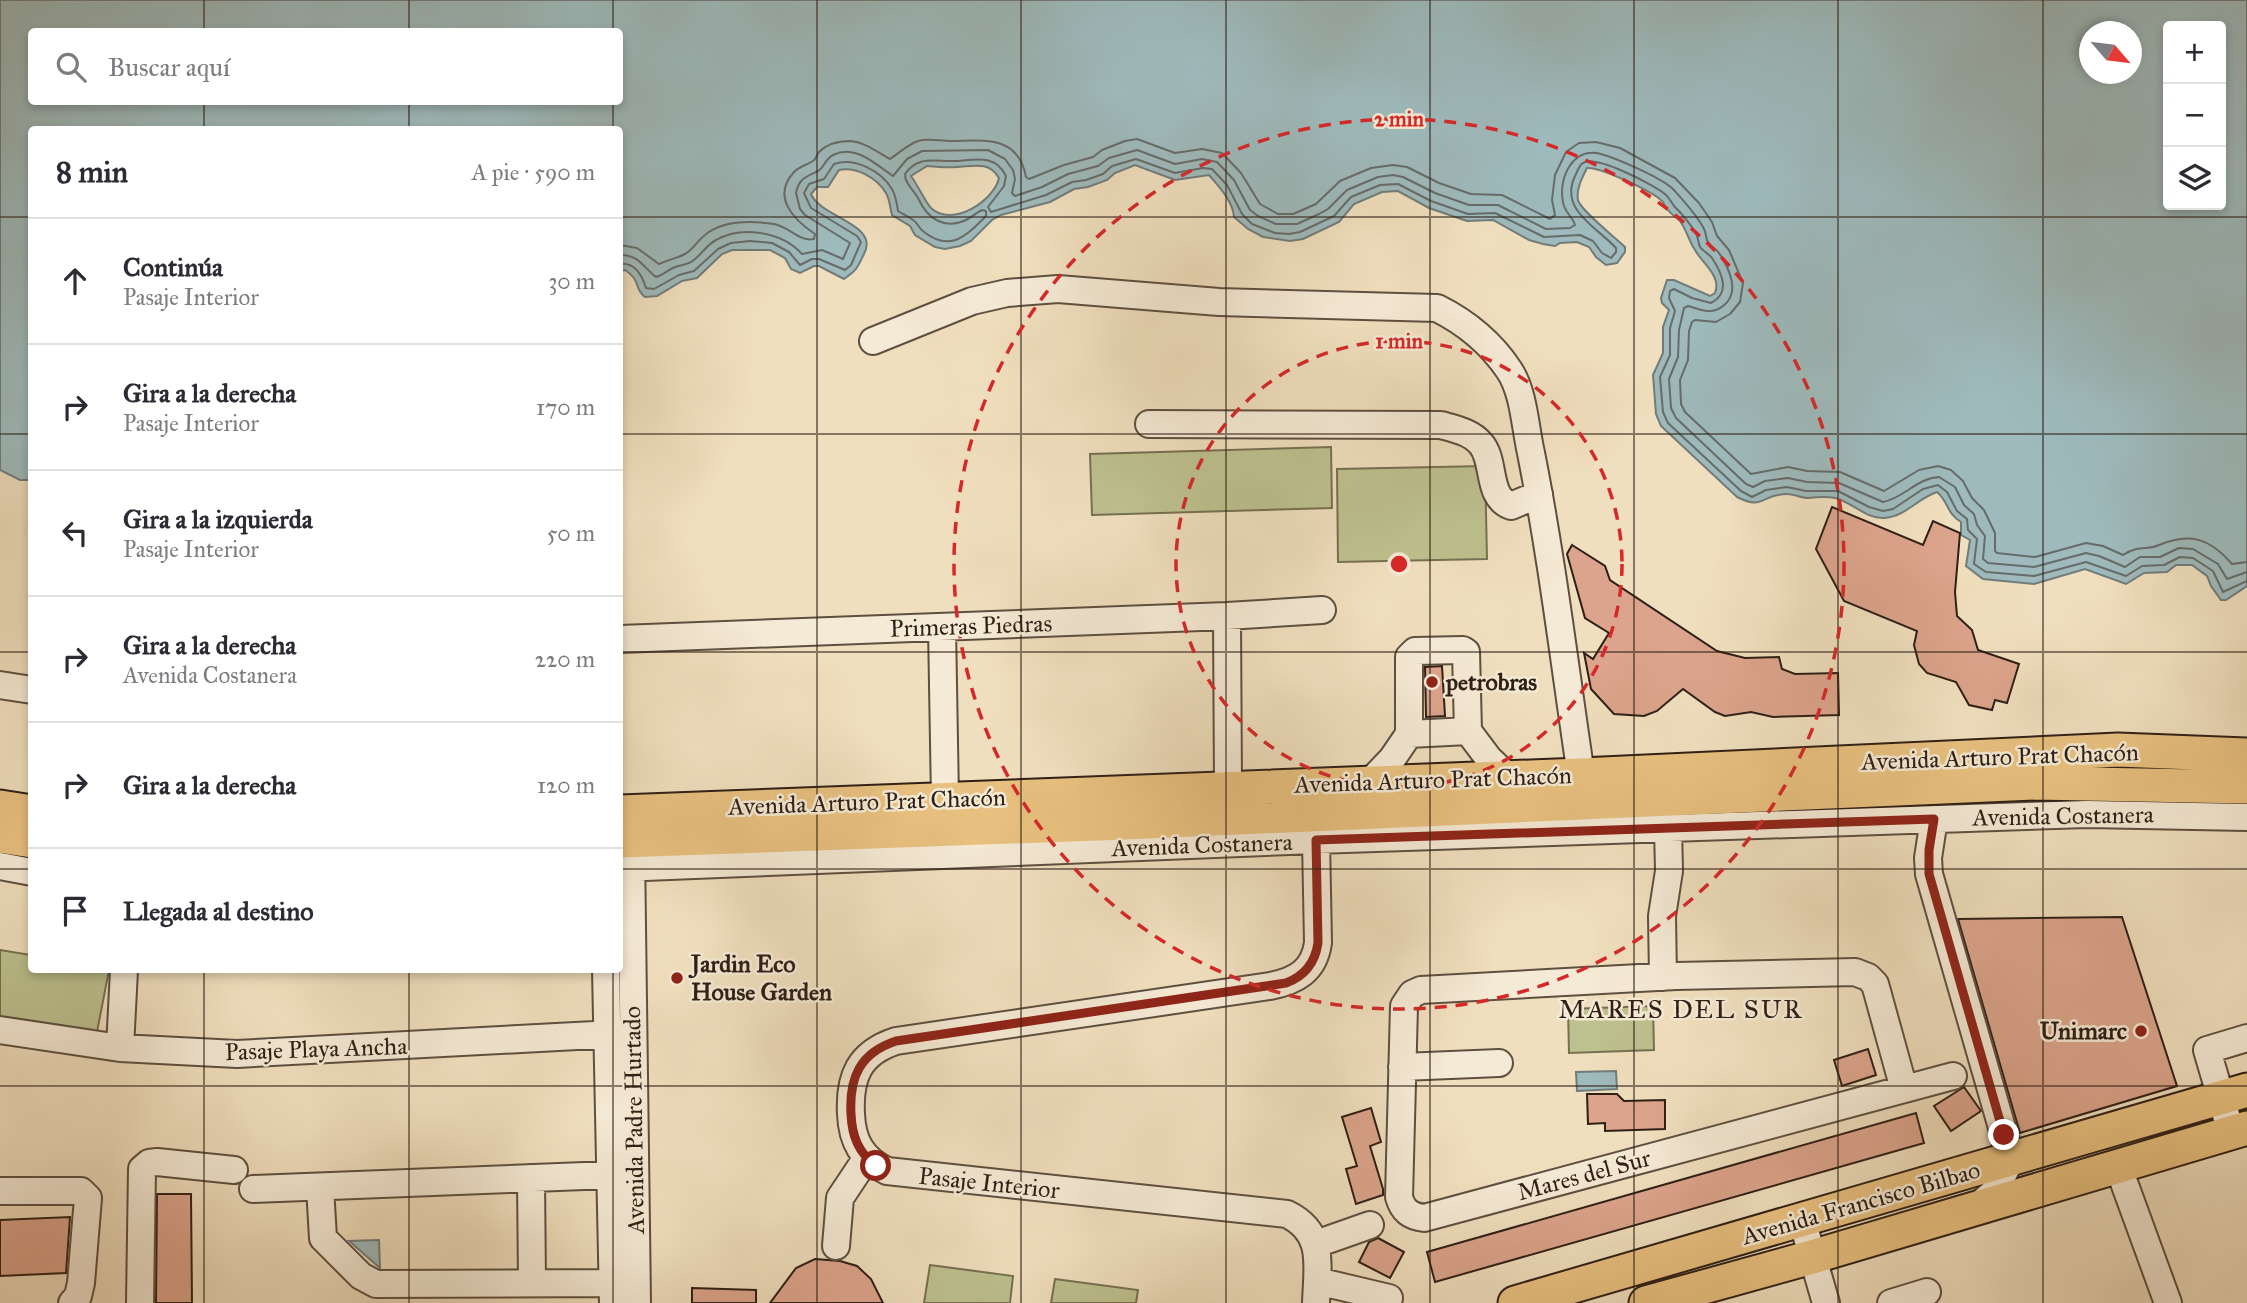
<!DOCTYPE html>
<html lang="es">
<meta charset="utf-8">
<style>
body{margin:0;font-family:"IM FELL Great Primer",serif;background:#f7f7f7;color:#2b2b33}
.controls{position:absolute;right:21px;top:21px;display:grid;overflow:hidden;border-radius:7px;box-shadow:0 4px 10px #0003}
.controls button{width:63px;height:63px;display:grid;place-items:center;padding:0;border:0;border-bottom:2px solid #e1e1e2;background:#fff;color:#2b2b33;font:35px sans-serif}
.compass{position:absolute;left:2079px;top:21px;width:63px;height:63px;border-radius:50%;background:#fff;box-shadow:0 4px 10px #0003;rotate:118deg}
.stop{position:absolute;width:21px;height:21px;margin:-16px;border:5px solid #8f2418;border-radius:50%;background:#fff}
.stop.end{background:#8f2418;border-color:#fff;box-shadow:0 2px 7px #0008}
.list{margin:0;padding:0;list-style:none}
h2{display:flex;justify-content:space-between;align-items:center;height:91px;margin:0;padding:0 28px;font-size:30px}
h2 small{font-size:23px;font-weight:400;color:#7c7c81}
.list li{display:grid;grid-template-columns:46px 1fr auto;gap:21px;align-items:center;box-sizing:border-box;height:126px;padding:0 28px;border-top:2px solid #e1e1e2}
.list b{display:block;font-size:26px;white-space:nowrap}
.list p{margin:0;font-size:23px;white-space:nowrap;color:#7c7c81}
.list em{font-size:23px;font-style:normal;color:#7c7c81}
.icon{flex:none;width:38px;height:38px;fill:none;stroke:currentColor;stroke-width:2;stroke-linecap:round;stroke-linejoin:round}
.map{position:relative;flex:none;width:2247px;height:1303px;overflow:hidden}
.search{position:absolute;background:#fff;box-shadow:0 4px 10px #0003;left:28px;top:28px;width:595px;height:77px;display:flex;align-items:center;gap:18px;box-sizing:border-box;padding:0 24px;border-radius:7px;color:#7c7c81;font-size:26px}
.panel{position:absolute;background:#fff;box-shadow:0 4px 10px #0003;left:28px;top:126px;width:595px;height:847px;border-radius:7px}
.map>svg:first-child{display:block}
.green{fill:#bdc18f;stroke:#767052;stroke-width:2}
.water{fill:#9ebabc;stroke:#717c7a;stroke-width:2;fill-rule:evenodd}
.lines{fill:none;stroke-linecap:round;stroke-linejoin:round}
.shore{stroke:#666c69;stroke-width:2}
.building{fill:#dca48c;stroke:#2e1f16;stroke-width:2}
.minor-casing{stroke:#5e4f40;stroke-width:30}
.major-casing{stroke:#2e1f16;stroke-width:37}
.minor{stroke:#f5ead5;stroke-width:26}
.major{stroke:#e8c07f;stroke-width:33}
.route{stroke:#8f2418;stroke-width:9}
.grid{fill:none;stroke:#2e1f16;stroke-width:2;stroke-opacity:0.55}
.ring{fill:none;stroke:#d62828;stroke-width:3.5;stroke-dasharray:12 9}
.poi-dot{fill:#8f2418;stroke:#f5ead5;stroke-width:2.5}
.labels{text-anchor:middle;dominant-baseline:central;stroke-width:5;stroke-linejoin:round;paint-order:stroke}
.street-label{font-size:24px;fill:#2e1f16;stroke:#f5ead5}
.poi-label{font-size:24px;font-weight:bold;fill:#2e1f16;stroke:#f5ead5;text-anchor:start}
.neighbourhood-label{font-size:26px;letter-spacing:2px;fill:#2e1f16;stroke:#f5ead5}
.centre{fill:#d62828;stroke:#f5ead5;stroke-width:3.5}
.ring-label{font-size:21px;text-anchor:middle;font-weight:bold;fill:#d62828;stroke:#f5ead5;stroke-width:5;stroke-linejoin:round;paint-order:stroke}
</style>
<div class="map">
<svg width="2247" height="1303" viewBox="0 0 2247 1303">
<rect width="100%" height="100%" fill="#f0dfbe"/>
<filter id="stains"><feTurbulence type="fractalNoise" baseFrequency=".00286" numOctaves="4"/><feColorMatrix values="0 0 0 0 .2 0 0 0 0 .09 0 0 0 0 .02 0 0 0 .5 -.17"/></filter>
<radialGradient id="worn" r=".72"><stop offset=".6" stop-color="#630" stop-opacity="0"/><stop offset="1" stop-color="#630" stop-opacity=".3"/></radialGradient>
<path class="green" d="M 1331,447 L 1332,508 L 1092,515 L 1090,454 Z
M 1485,466 L 1487,559 L 1338,562 L 1337,469 Z
M 0,950 L 31,955 L 32,970 L 109,970 L 96,1037 L 0,1019 Z
M 1653,1006 L 1654,1050 L 1569,1053 L 1568,1009 Z
M 930,1265 L 1013,1276 L 1010,1303 L 924,1303 Z
M 1055,1279 L 1138,1290 L 1136,1303 L 1051,1303 Z"/>
<path class="water" d="M 0,0 L 2247,0 L 2247,586 L 2226,600 L 2221,600 L 2211,586 L 2207,576 L 2192,565 L 2176,565 L 2167,572 L 2144,573 L 2126,584 L 2085,569 L 2034,584 L 1983,579 L 1966,566 L 1970,540 L 1961,535 L 1961,522 C 1946,513 1949,502 1937,492 C 1918,498 1905,517 1884,518 C 1866,519 1852,502 1835,498 C 1826,496 1817,497 1808,498 C 1801,498 1794,494 1787,494 C 1761,494 1764,511 1737,497 L 1661,426 L 1656,414 L 1653,375 L 1663,353 L 1663,327 L 1669,310 L 1662,303 L 1661,298 L 1667,280 L 1674,280 L 1710,296 L 1715,293 C 1722,276 1702,263 1695,250 C 1689,241 1687,231 1680,221 C 1676,217 1671,214 1668,210 C 1664,206 1665,204 1662,201 C 1652,191 1600,167 1587,168 C 1582,178 1576,189 1578,200 C 1580,210 1616,238 1625,247 L 1625,252 L 1617,263 L 1606,265 L 1596,257 L 1589,247 L 1577,242 L 1560,243 L 1555,246 L 1543,244 L 1529,240 L 1493,220 L 1467,221 L 1429,208 L 1398,191 L 1382,192 L 1354,204 L 1339,222 L 1303,239 L 1290,241 L 1263,237 L 1248,229 L 1234,217 C 1233,201 1219,187 1209,175 L 1175,180 L 1135,165 L 1115,173 L 1107,180 L 1088,187 L 1074,189 L 1050,202 L 1001,215 L 992,220 L 971,241 L 960,246 L 945,249 L 935,247 L 915,235 L 910,226 L 892,215 C 890,208 890,200 886,193 C 877,178 856,166 839,170 L 828,187 L 817,187 L 811,194 C 821,218 880,224 864,254 C 857,268 858,269 844,279 L 819,266 L 814,266 L 800,273 L 791,269 L 785,258 L 770,250 L 732,250 L 722,254 L 697,278 L 682,281 L 657,296 L 645,297 C 634,289 641,280 625,270 L 620,271 L 620,130 L 32,130 L 31,480 L 20,480 L 0,470 ZM 2168,26 L 2221,26 L 2221,205 L 2168,205 ZM 32,32 L 620,32 L 620,102 L 32,102 ZM 2090,32 L 2132,32 L 2132,74 L 2090,74 ZM 927,166 C 937,167 947,168 957,167 C 974,166 989,161 999,178 C 994,201 952,228 931,208 C 926,203 917,184 911,176 Z
M 1616,1071 L 1617,1089 L 1577,1091 L 1576,1072 Z
M 379,1240 L 380,1268 L 349,1241 Z"/>
<g class="lines">
<path class="shore" d="M 620,245 L 637,248 L 659,264 C 668,260 677,258 685,254 C 693,250 698,240 705,235 C 723,220 753,221 774,224 C 790,227 799,242 814,239 L 815,234 C 794,220 771,197 794,172 C 800,166 807,165 813,161 C 816,159 817,155 819,152 C 827,144 839,141 850,141 C 865,142 877,152 890,159 C 899,153 907,145 918,141 C 928,138 940,141 951,141 C 983,141 1018,134 1026,177 L 1029,179 L 1064,165 L 1093,157 L 1102,150 L 1125,141 L 1137,139 L 1175,153 L 1202,149 L 1222,153 L 1241,173 L 1260,204 L 1278,214 L 1293,214 L 1316,204 L 1340,181 L 1371,168 L 1393,165 L 1407,167 L 1439,183 L 1471,194 L 1502,195 L 1550,219 L 1555,215 L 1552,200 L 1555,175 L 1566,152 L 1579,143 L 1596,142 L 1620,148 L 1675,178 L 1699,203 L 1712,222 L 1717,236 L 1729,250 L 1743,283 L 1740,302 L 1730,314 L 1716,322 L 1695,320 L 1692,322 L 1689,331 L 1688,360 L 1680,380 L 1681,404 L 1685,412 L 1751,474 L 1788,467 L 1807,471 L 1840,472 L 1884,491 L 1919,470 L 1938,466 L 1951,470 L 1963,481 L 1972,498 L 1984,510 L 1995,533 L 1995,551 L 1997,553 L 2035,557 L 2086,543 L 2103,546 L 2123,555 C 2140,544 2146,551 2159,545 C 2189,532 2210,538 2232,564 L 2247,562
M 620,255 C 638,254 644,268 656,277 C 663,275 668,270 675,267 C 680,265 686,265 691,262 C 700,257 706,245 716,240 C 742,225 782,232 802,254 L 822,250 L 843,259 L 850,243 L 805,215 L 800,209 L 796,193 C 799,178 806,177 818,171 C 824,168 825,159 833,155 C 856,144 875,164 893,176 L 907,159 L 922,151 L 988,150 L 1005,159 L 1013,170 L 1015,179 L 1012,193 L 1015,196 L 1042,187 L 1068,174 L 1098,166 L 1109,158 L 1137,150 L 1175,164 L 1202,159 L 1217,162 L 1234,180 L 1250,210 L 1258,216 L 1276,224 L 1297,224 L 1319,214 L 1328,209 L 1347,190 L 1378,177 L 1393,175 L 1403,177 L 1435,193 L 1469,205 L 1498,205 L 1546,229 L 1570,228 L 1575,225 C 1573,217 1564,212 1563,202 C 1558,178 1573,146 1601,154 C 1618,159 1660,177 1673,189 C 1683,200 1699,217 1705,231 C 1706,235 1706,239 1708,242 C 1710,246 1716,249 1719,253 C 1729,268 1741,293 1723,306 C 1712,315 1701,310 1688,306 L 1684,308 L 1679,330 L 1678,357 L 1669,379 L 1671,408 L 1676,418 L 1746,484 L 1753,487 L 1765,481 L 1788,478 L 1807,482 L 1839,483 L 1883,502 C 1904,498 1917,478 1939,477 L 1955,487 L 1964,505 L 1974,514 L 1977,525 L 1985,536 L 1983,559 L 1988,563 L 2034,567 L 2086,553 L 2099,556 L 2125,567 L 2140,557 L 2160,557 L 2179,548 L 2193,549 L 2218,564 L 2227,579 L 2247,572
M 620,264 C 635,262 642,275 646,288 L 654,289 L 679,275 L 694,271 L 718,249 L 731,243 L 750,241 L 772,243 L 789,252 L 800,265 L 812,259 L 819,259 L 845,270 L 851,265 L 861,242 L 857,236 L 811,208 L 804,193 L 809,184 L 824,179 L 834,164 C 855,157 881,171 892,189 C 896,196 897,204 898,211 C 903,214 908,216 913,220 C 918,223 919,229 924,232 C 951,253 967,235 986,216 L 986,211 L 982,210 C 976,213 973,216 968,219 C 944,231 927,218 918,198 C 913,189 905,184 905,174 C 918,156 933,161 951,161 C 973,161 994,152 1006,176 L 1004,186 L 988,207 L 991,212 L 1046,195 L 1072,182 L 1086,180 L 1103,174 L 1112,166 L 1136,159 L 1175,173 L 1203,168 L 1212,169 L 1227,185 L 1242,214 L 1252,224 L 1275,233 L 1289,234 L 1300,232 L 1334,216 L 1351,197 L 1380,185 L 1398,184 L 1431,201 L 1468,214 L 1495,213 L 1544,237 L 1580,235 L 1593,241 L 1602,253 L 1611,258 L 1616,252 L 1616,248 C 1597,227 1559,210 1575,176 C 1577,172 1579,165 1583,163 C 1595,154 1654,185 1665,194 C 1670,198 1671,203 1675,207 C 1683,215 1689,222 1695,232 C 1698,236 1698,242 1700,247 C 1703,251 1709,254 1712,258 C 1722,273 1731,293 1711,303 L 1692,298 L 1674,289 L 1670,291 L 1669,298 L 1675,311 L 1670,328 L 1670,355 L 1660,377 L 1663,412 L 1668,423 L 1741,491 L 1752,497 L 1766,490 L 1787,487 L 1806,491 L 1838,491 L 1869,507 L 1883,511 L 1893,509 L 1923,489 L 1938,485 L 1947,492 L 1957,511 L 1967,519 L 1968,530 L 1977,539 L 1974,564 L 1986,572 L 2034,576 L 2086,562 L 2126,576 L 2142,566 L 2164,565 L 2180,557 L 2193,558 L 2213,571 L 2223,592 L 2247,581"/>
</g>
<path class="building" d="M 1832,507 L 1923,545 L 1933,521 L 1960,533 L 1955,592 L 1957,616 L 1972,630 L 1978,650 L 2019,664 L 2007,703 L 1995,700 L 1992,710 L 1969,705 L 1956,682 L 1927,673 L 1919,664 L 1914,645 L 1917,631 L 1844,601 L 1816,549 Z
M 1572,545 L 1605,566 L 1610,580 L 1717,651 L 1745,658 L 1779,657 L 1782,669 L 1795,674 L 1838,673 L 1839,715 L 1773,717 L 1751,712 L 1725,716 L 1715,712 L 1683,689 L 1657,711 L 1644,716 L 1614,714 L 1591,689 L 1584,653 L 1593,659 L 1609,633 L 1585,618 L 1567,554 Z
M 1442,666 L 1445,716 L 1426,717 L 1425,667 Z
M 2122,917 L 2177,1086 L 2020,1133 L 1958,919 Z
M 1868,1049 L 1876,1075 L 1842,1086 L 1834,1060 Z
M 1964,1087 L 1981,1111 L 1951,1131 L 1934,1106 Z
M 1587,1094 L 1617,1094 L 1624,1101 L 1665,1100 L 1665,1129 L 1605,1131 L 1605,1123 L 1588,1124 Z
M 1371,1108 L 1381,1142 L 1370,1146 L 1383,1189 L 1383,1195 L 1356,1204 L 1346,1169 L 1357,1166 L 1342,1117 Z
M 1916,1113 L 1924,1143 L 1435,1282 L 1427,1252 Z
M 157,1194 L 191,1194 L 192,1303 L 156,1303 Z
M 70,1217 L 66,1273 L 0,1276 L 0,1220 Z
M 1378,1238 L 1404,1252 L 1390,1278 L 1359,1262 L 1369,1242 Z
M 815,1259 L 840,1261 L 857,1266 L 871,1279 L 883,1303 L 770,1303 L 796,1268 Z
M 692,1288 L 756,1290 L 756,1303 L 692,1303 Z"/>
<g class="lines">
<g class="minor-casing">
<path id="minor" d="M 873,341 L 972,301 L 1007,293 L 1058,289 L 1219,302 L 1437,308 C 1467,323 1491,343 1509,370 C 1524,392 1525,427 1531,453 C 1552,559 1565,668 1581,775
M 1149,424 L 1441,425 C 1455,429 1471,432 1481,444 C 1496,461 1486,497 1511,506 L 1539,494
M 1227,616 L 1228,788
M 942,627 L 945,799
M 620,639 L 1227,616 L 1322,610
M 0,685 L 32,690
M 1409,734 L 1468,731
M 1369,783 L 1392,759 L 1409,734 L 1409,657 L 1415,651 L 1463,650 L 1466,652 L 1468,731 L 1489,759 L 1507,776
M 1934,819 L 1928,858 L 1929,874 L 2011,1159 L 1994,1192 L 1976,1208
M 631,850 L 637,1303
M 0,866 L 32,872
M 620,868 L 1316,840 L 2087,814 L 2247,817
M 606,970 L 613,1303
M 1663,977 L 1662,916 L 1669,871 L 1668,827
M 0,1030 L 120,1048 L 237,1054 L 633,1033
M 120,1048 L 124,970
M 1402,1067 L 1499,1063
M 1904,1089 L 1875,984 L 1868,977 L 1855,972 L 1676,976 L 1421,990 L 1412,994 L 1404,1006 L 1399,1197 C 1403,1211 1410,1216 1424,1218 L 1953,1076
M 2231,1132 L 2207,1050 L 2247,1038
M 2118,1166 L 2168,1303
M 531,1178 L 532,1283
M 320,1187 L 323,1238 L 361,1276 L 376,1284 L 612,1283
M 253,1189 L 635,1174
M 0,1191 L 81,1191 L 88,1198 L 81,1283 L 78,1296 L 72,1303
M 1802,1220 L 1826,1303
M 1316,1244 L 1370,1225
M 836,1246 L 840,1198 L 866,1159
M 1317,1281 L 1389,1298
M 140,1303 L 142,1169 L 149,1163 L 157,1162 L 234,1170
M 1316,1303 C 1317,1267 1326,1233 1287,1214 L 887,1171 C 862,1159 852,1141 851,1114 C 849,1077 859,1053 896,1041 L 1270,986 C 1296,981 1314,971 1318,943 L 1316,840
M 1891,1303 L 1927,1292"/>
</g>
<g class="major-casing">
<path id="major" d="M 0,807 L 32,812
M 620,812 L 1581,775 L 2118,750 L 2247,755
M 0,836 L 32,841
M 620,841 L 1125,823 L 2036,783 L 2247,787
M 1515,1303 L 2247,1090
M 1646,1303 L 1812,1257 L 2247,1128"/>
</g>
<use href="#minor" class="minor"/>
<use href="#major" class="major"/>
</g>
<g class="lines">
<path class="route" d="M 876,1166 C 858,1152 852,1136 851,1114 C 849,1077 860,1053 896,1041 L 1286,983 C 1305,976 1315,963 1318,943 L 1316,840 L 1934,819 L 1929,850 L 1929,874 L 2004,1135"/>
</g>
<path class="grid" d="M 204,0 L 204,32M 409,0 L 409,32M 613,0 L 613,32M 817,0 L 817,1303M 1021,0 L 1021,1303M 1226,0 L 1226,1303M 1430,0 L 1430,1303M 1634,0 L 1634,1303M 1838,0 L 1838,1303M 2043,0 L 2043,1303M 204,102 L 204,130M 409,102 L 409,130M 613,102 L 613,130M 0,217 L 32,217M 620,217 L 2247,217M 0,434 L 32,434M 620,434 L 2247,434M 0,652 L 32,652M 620,652 L 2247,652M 0,869 L 32,869M 620,869 L 2247,869M 204,970 L 204,1303M 409,970 L 409,1303M 613,970 L 613,1303M 0,1086 L 2247,1086"/>
<g class="ring">
<circle cx="1399" cy="564" r="223"/>
<circle cx="1399" cy="564" r="445"/>
</g>
<g class="poi-dot">
<circle cx="1432" cy="682" r="7"/>
<circle cx="677" cy="978" r="7"/>
<circle cx="2141" cy="1031" r="7"/>
</g>
<g class="labels">
<g class="street-label">
<text transform="translate(971 626) rotate(-2)">Primeras Piedras</text>
<text transform="translate(2000 757) rotate(-2)">Avenida Arturo Prat Chacón</text>
<text transform="translate(1433 780) rotate(-2)">Avenida Arturo Prat Chacón</text>
<text transform="translate(867 802) rotate(-2)">Avenida Arturo Prat Chacón</text>
<text transform="translate(2063 816) rotate(-1)">Avenida Costanera</text>
<text transform="translate(1202 845) rotate(-2)">Avenida Costanera</text>
<text transform="translate(316 1049) rotate(-2)">Pasaje Playa Ancha</text>
<text transform="translate(634 1120) rotate(-91)">Avenida Padre Hurtado</text>
<text transform="translate(1584 1175) rotate(-15)">Mares del Sur</text>
<text transform="translate(989 1183) rotate(6)">Pasaje Interior</text>
<text transform="translate(1861 1203) rotate(-16)">Avenida Francisco Bilbao</text>
</g>
<g class="poi-label">
<text x="1446" y="682">petrobras</text>
<text x="691" y="964">Jardin Eco<tspan x="691" dy="28">House Garden</tspan></text>
<text x="2127" y="1031" text-anchor="end">Unimarc</text>
</g>
<g class="neighbourhood-label">
<text x="1681" y="1009">MARES DEL SUR</text>
</g>
</g>
<circle cx="1399" cy="564" r="10" class="centre"/>
<g class="ring-label">
<text x="1399" y="126">2 min</text>
<text x="1399" y="348">1 min</text>
</g>
<rect width="100%" height="100%" filter="url(#stains)"/>
<rect width="100%" height="100%" fill="url(#worn)"/>
</svg>
<div class="controls">
<button>+</button>
<button>−</button>
<button><svg class="icon" aria-label="layers" viewBox="0 0 24 24"><path d="M12 4l9 5-9 5-9-5zM3 14l9 5 9-5"/></svg></button>
</div>
<svg class="compass" viewBox="-18 -18 36 36"><path d="M0-13l5 13h-10z" fill="#e53935"/><path d="M0 13l5-13h-10z" fill="#7c7c81"/></svg>
<div class="stop" style="left:876px;top:1166px"></div>
<div class="stop end" style="left:2004px;top:1135px"></div>
<div class="search"><svg class="icon" aria-label="search" viewBox="0 0 24 24"><circle cx="10" cy="10" r="6"/><path d="M15 15l6 6"/></svg>Buscar aquí</div>
<section class="panel">
<h2>8 min<small>A pie · 590 m</small></h2>
<ul class="list">
<li><svg class="icon" aria-label="ahead" viewBox="0 0 24 24"><path d="M12 20V5M6 11l6-6 6 6"/></svg><div><b>Continúa</b><p>Pasaje Interior</p></div><em>30 m</em></li>
<li><svg class="icon" aria-label="right" viewBox="0 0 24 24"><path d="M7 20v-9h11M14 6l5 5-5 5"/></svg><div><b>Gira a la derecha</b><p>Pasaje Interior</p></div><em>170 m</em></li>
<li><svg class="icon" aria-label="left" viewBox="0 0 24 24"><path d="M17 20v-9H6M10 6l-5 5 5 5"/></svg><div><b>Gira a la izquierda</b><p>Pasaje Interior</p></div><em>50 m</em></li>
<li><svg class="icon" aria-label="right" viewBox="0 0 24 24"><path d="M7 20v-9h11M14 6l5 5-5 5"/></svg><div><b>Gira a la derecha</b><p>Avenida Costanera</p></div><em>220 m</em></li>
<li><svg class="icon" aria-label="right" viewBox="0 0 24 24"><path d="M7 20v-9h11M14 6l5 5-5 5"/></svg><div><b>Gira a la derecha</b></div><em>120 m</em></li>
<li><svg class="icon" aria-label="arrive" viewBox="0 0 24 24"><path d="M6 21V4h12l-3 4 3 4H6"/></svg><div><b>Llegada al destino</b></div></li>
</ul>
</section>
</div>
